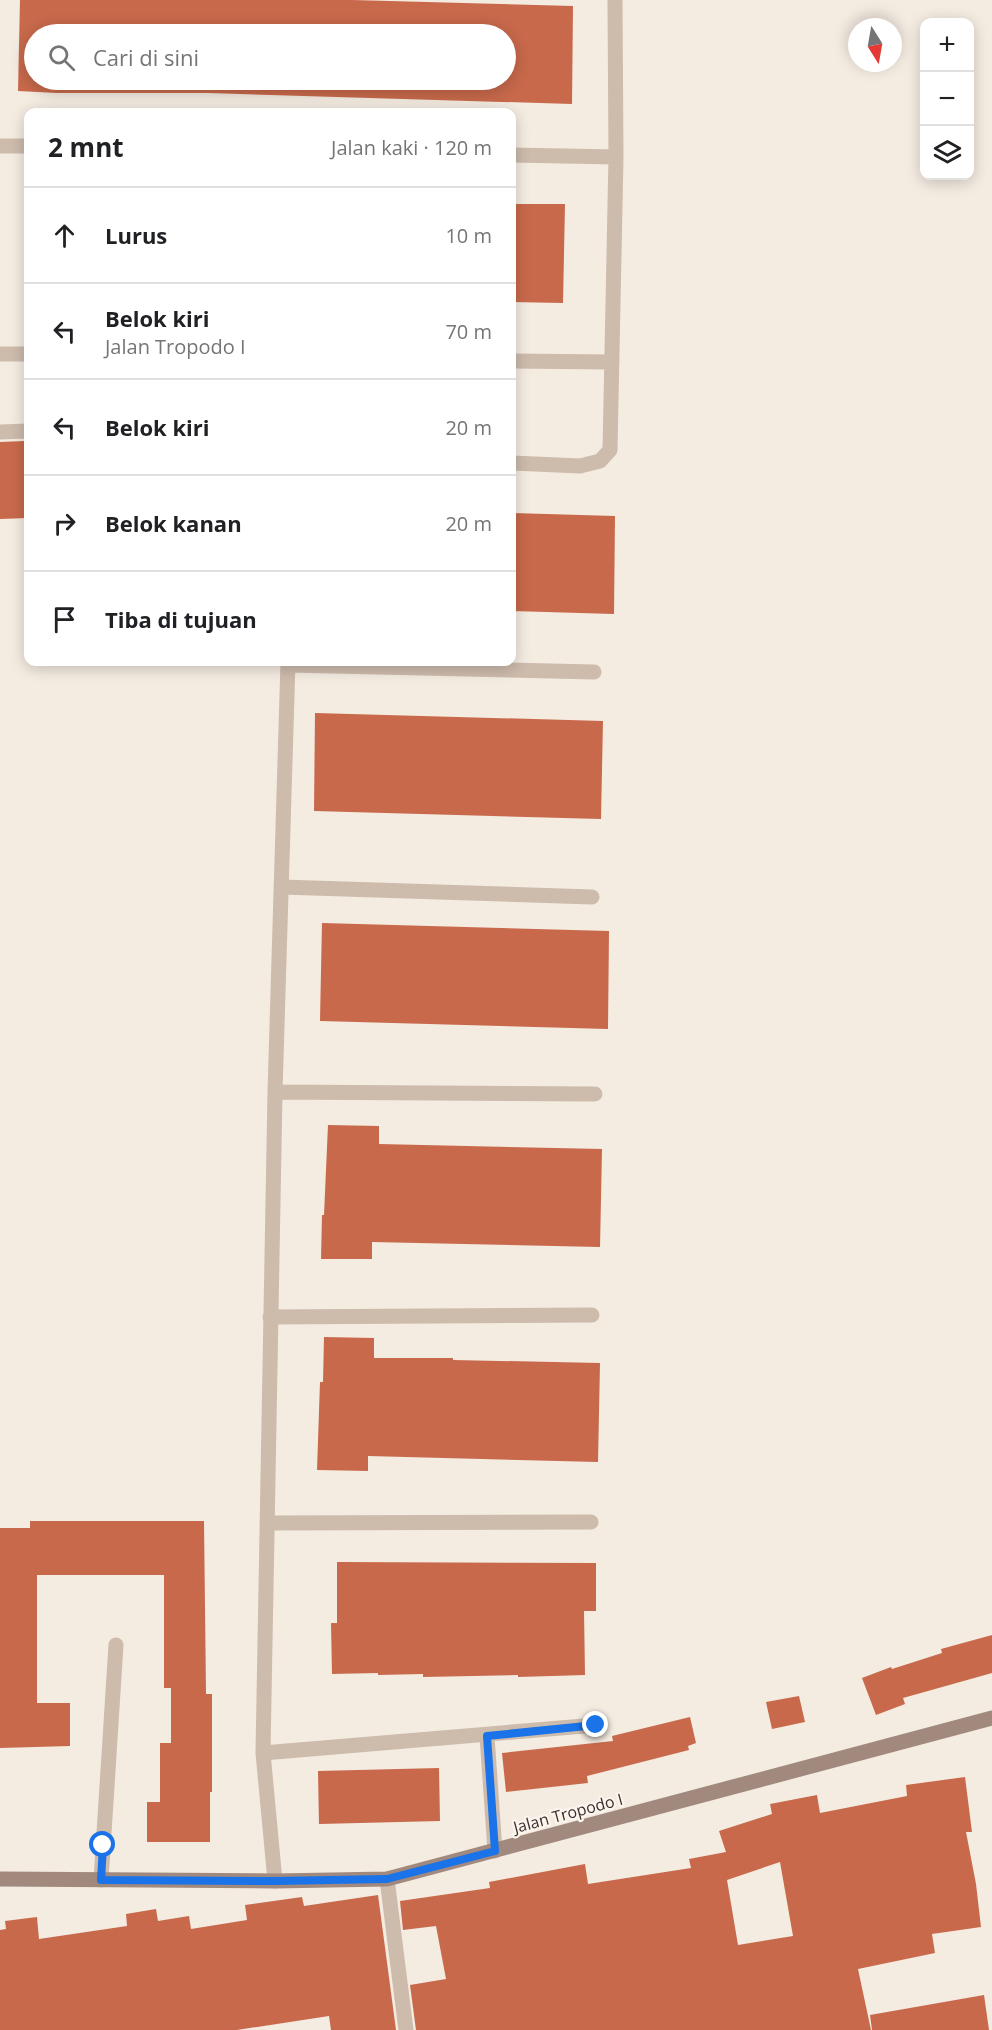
<!DOCTYPE html>
<html lang="id">
<meta charset="utf-8">
<style>
body{margin:0;font-family:"Open Sans",sans-serif;background:#f6f6f6;color:#202124}
.controls{position:absolute;right:18px;top:18px;display:grid;overflow:hidden;border-radius:12px;box-shadow:0 3px 15px #0003}
.controls button{width:54px;height:54px;display:grid;place-items:center;padding:0;border:0;border-bottom:2px solid #e0e0e0;background:#fff;color:#202124;font:30px sans-serif}
.compass{position:absolute;left:848px;top:18px;width:54px;height:54px;border-radius:50%;background:#fff;box-shadow:0 3px 15px #0003;rotate:169deg}
.stop{position:absolute;width:18px;height:18px;margin:-14px;border:4px solid #1a73e8;border-radius:50%;background:#fff}
.stop.end{background:#1a73e8;border-color:#fff;box-shadow:0 2px 6px #0008}
.list{margin:0;padding:0;list-style:none}
h2{display:flex;justify-content:space-between;align-items:center;height:78px;margin:0;padding:0 24px;font-size:26px}
h2 small{font-size:20px;font-weight:400;color:#757577}
.list li{display:grid;grid-template-columns:39px 1fr auto;gap:18px;align-items:center;box-sizing:border-box;height:96px;padding:0 24px;border-top:2px solid #e0e0e0}
.list b{display:block;font-size:22px;white-space:nowrap}
.list p{margin:0;font-size:20px;white-space:nowrap;color:#757577}
.list em{font-size:20px;font-style:normal;color:#757577}
.icon{flex:none;width:33px;height:33px;fill:none;stroke:currentColor;stroke-width:2;stroke-linecap:round;stroke-linejoin:round}
.map{position:relative;flex:none;width:992px;height:2030px;overflow:hidden}
.search{position:absolute;background:#fff;box-shadow:0 3px 15px #0003;left:24px;top:24px;width:492px;height:66px;display:flex;align-items:center;gap:15px;box-sizing:border-box;padding:0 21px;border-radius:33px;color:#757577;font-size:22px}
.panel{position:absolute;background:#fff;box-shadow:0 3px 15px #0003;left:24px;top:108px;width:492px;height:558px;border-radius:12px}
.map>svg:first-child{display:block}
.building{fill:#c8694b;fill-rule:evenodd}
.lines{fill:none;stroke-linecap:round;stroke-linejoin:round}
.lane{stroke:#cdbbac;stroke-width:15}
.street{stroke:#cdbbac;stroke-width:15}
.secondary{stroke:#a18a7d;stroke-width:15}
.route{stroke:#1a73e8;stroke-width:8}
.labels{text-anchor:middle;dominant-baseline:central;stroke-width:4.5;stroke-linejoin:round;paint-order:stroke}
.street-label{font-size:16px;fill:#3b302b;stroke:#fbf5ee}
</style>
<div class="map">
<svg width="992" height="2030" viewBox="0 0 992 2030">
<rect width="100%" height="100%" fill="#f4ebe1"/>
<path class="building" d="M 20,0 L 352,0 L 573,6 L 572,104 L 208,93 L 57,93 L 18,91 ZM 34,34 L 506,34 L 506,80 L 34,80 Z
M 512,204 L 565,204 L 563,303 L 512,302 Z
M 25,441 L 28,518 L 0,519 L 0,442 Z
M 512,513 L 615,516 L 614,614 L 512,611 Z
M 315,713 L 603,721 L 601,819 L 314,811 Z
M 322,923 L 609,931 L 608,1029 L 320,1021 Z
M 328,1125 L 379,1126 L 379,1144 L 602,1149 L 600,1247 L 372,1242 L 372,1259 L 321,1259 L 322,1215 L 324,1215 Z
M 324,1337 L 374,1338 L 374,1358 L 453,1358 L 453,1360 L 600,1363 L 598,1462 L 368,1456 L 368,1471 L 317,1470 L 320,1382 L 323,1382 Z
M 30,1521 L 204,1521 L 206,1694 L 212,1694 L 212,1792 L 210,1792 L 210,1842 L 147,1842 L 147,1802 L 160,1802 L 160,1743 L 171,1743 L 171,1688 L 164,1688 L 164,1575 L 37,1575 L 37,1703 L 70,1703 L 70,1746 L 0,1748 L 0,1528 L 30,1528 Z
M 337,1562 L 596,1563 L 596,1611 L 584,1611 L 585,1675 L 518,1677 L 518,1675 L 423,1677 L 423,1674 L 378,1675 L 378,1673 L 332,1674 L 331,1623 L 337,1623 Z
M 992,1635 L 992,1673 L 903,1698 L 905,1704 L 876,1715 L 862,1678 L 891,1667 L 892,1669 L 942,1653 L 941,1649 Z
M 799,1696 L 805,1722 L 772,1729 L 766,1702 Z
M 690,1717 L 696,1743 L 688,1746 L 689,1750 L 587,1776 L 588,1783 L 506,1792 L 502,1753 L 613,1741 L 612,1736 Z
M 439,1768 L 440,1821 L 319,1824 L 318,1771 Z
M 965,1777 L 972,1832 L 966,1832 L 976,1884 L 981,1927 L 932,1934 L 935,1953 L 858,1969 L 871,2030 L 416,2030 L 410,1985 L 446,1979 L 436,1926 L 403,1930 L 400,1901 L 490,1888 L 489,1882 L 585,1864 L 588,1884 L 691,1868 L 689,1859 L 726,1852 L 719,1831 L 772,1814 L 770,1804 L 817,1795 L 820,1813 L 907,1796 L 906,1785 ZM 780,1862 L 793,1936 L 738,1945 L 727,1880 Z
M 378,1895 L 396,2030 L 331,2030 L 329,2016 L 237,2030 L 0,2030 L 0,1930 L 6,1929 L 5,1921 L 37,1917 L 39,1939 L 127,1926 L 126,1914 L 156,1909 L 158,1921 L 189,1916 L 191,1929 L 247,1920 L 245,1905 L 302,1897 L 304,1906 Z
M 984,1995 L 989,2030 L 872,2030 L 870,2015 Z"/>
<g class="lines">
<path class="lane" d="M 101,1880 L 116,1645"/>
<path class="street" d="M 0,146 L 28,146
M 512,155 L 616,157
M 0,354 L 28,354
M 512,361 L 612,362
M 0,432 L 28,431
M 512,463 L 580,466 L 600,461 L 610,450 L 616,157 L 615,0
M 288,665 L 594,672
M 281,887 L 592,897
M 275,1092 L 595,1094
M 270,1317 L 592,1315
M 267,1523 L 591,1522
M 487,1736 L 495,1851
M 263,1753 L 596,1725
M 387,1879 L 406,2030
M 275,1881 L 263,1753 L 275,1092 L 288,662"/>
<path class="secondary" d="M 0,1879 L 275,1881 L 387,1879 L 992,1718"/>
</g>
<g class="lines">
<path class="route" d="M 103,1845 L 101,1880 L 275,1881 L 387,1879 L 495,1851 L 487,1736 L 596,1725"/>
</g>
<g class="labels">
<g class="street-label">
<text transform="translate(568 1813) rotate(-15)">Jalan Tropodo I</text>
</g>
</g>
</svg>
<div class="controls">
<button>+</button>
<button>−</button>
<button><svg class="icon" aria-label="layers" viewBox="0 0 24 24"><path d="M12 4l9 5-9 5-9-5zM3 14l9 5 9-5"/></svg></button>
</div>
<svg class="compass" viewBox="-18 -18 36 36"><path d="M0-13l5 13h-10z" fill="#e53935"/><path d="M0 13l5-13h-10z" fill="#757577"/></svg>
<div class="stop" style="left:103px;top:1845px"></div>
<div class="stop end" style="left:596px;top:1725px"></div>
<div class="search"><svg class="icon" aria-label="search" viewBox="0 0 24 24"><circle cx="10" cy="10" r="6"/><path d="M15 15l6 6"/></svg>Cari di sini</div>
<section class="panel">
<h2>2 mnt<small>Jalan kaki · 120 m</small></h2>
<ul class="list">
<li><svg class="icon" aria-label="ahead" viewBox="0 0 24 24"><path d="M12 20V5M6 11l6-6 6 6"/></svg><div><b>Lurus</b></div><em>10 m</em></li>
<li><svg class="icon" aria-label="left" viewBox="0 0 24 24"><path d="M17 20v-9H6M10 6l-5 5 5 5"/></svg><div><b>Belok kiri</b><p>Jalan Tropodo I</p></div><em>70 m</em></li>
<li><svg class="icon" aria-label="left" viewBox="0 0 24 24"><path d="M17 20v-9H6M10 6l-5 5 5 5"/></svg><div><b>Belok kiri</b></div><em>20 m</em></li>
<li><svg class="icon" aria-label="right" viewBox="0 0 24 24"><path d="M7 20v-9h11M14 6l5 5-5 5"/></svg><div><b>Belok kanan</b></div><em>20 m</em></li>
<li><svg class="icon" aria-label="arrive" viewBox="0 0 24 24"><path d="M6 21V4h12l-3 4 3 4H6"/></svg><div><b>Tiba di tujuan</b></div></li>
</ul>
</section>
</div>
